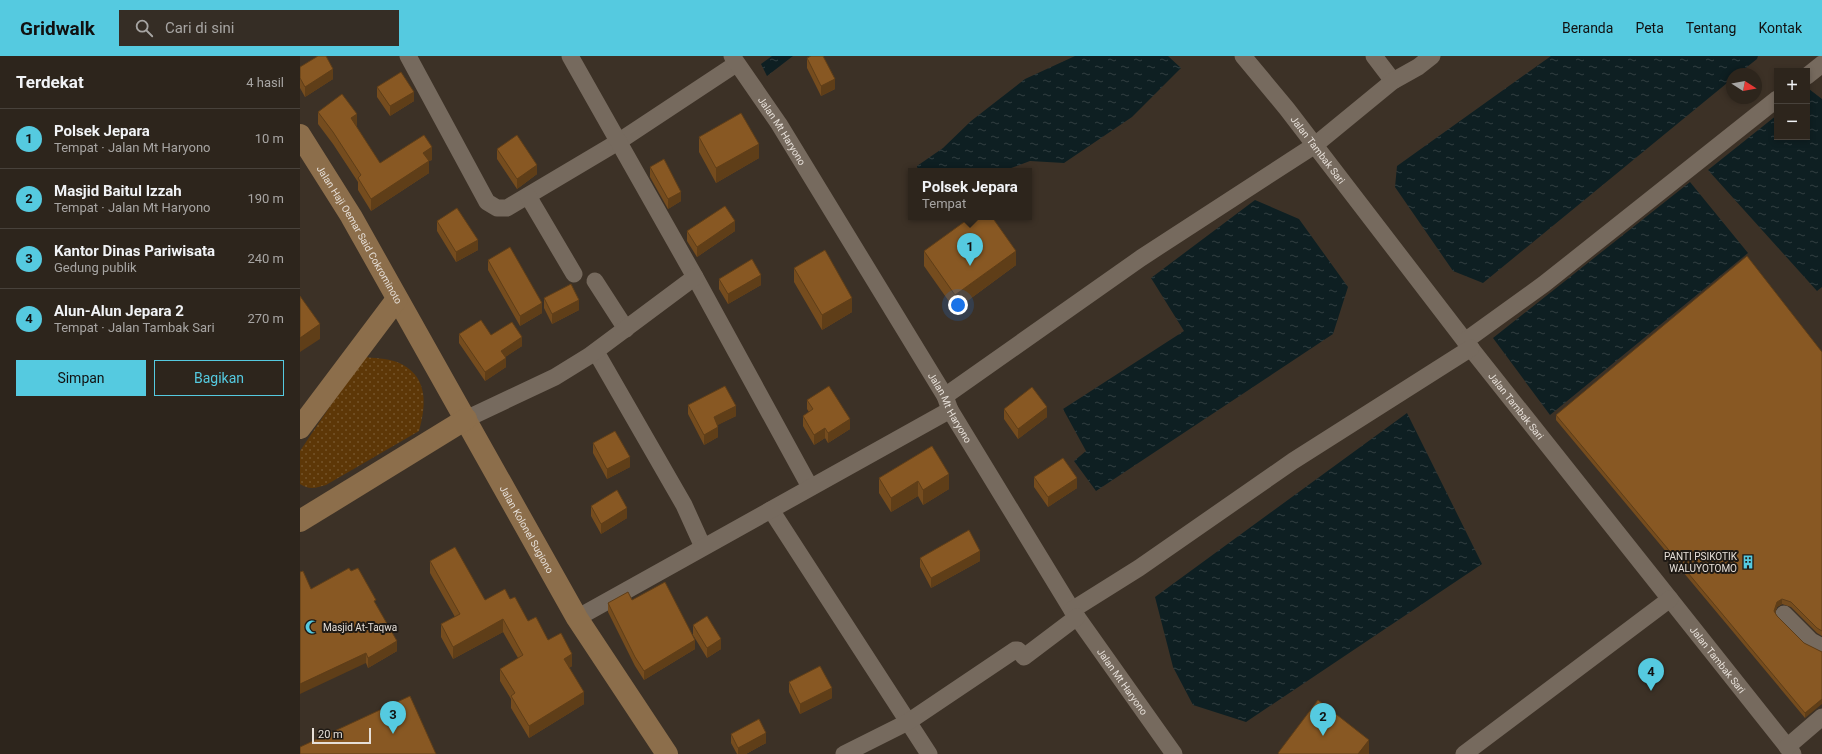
<!DOCTYPE html>
<html lang="id">
<meta charset="utf-8">
<style>
body{margin:0;font-family:Roboto,sans-serif;background:#352d25;color:#f1f3f6}
.controls{position:absolute;right:12px;top:12px;display:grid;overflow:hidden;border-radius:0px;box-shadow:0 2px 6px #0003}
.controls button{width:36px;height:36px;display:grid;place-items:center;padding:0;border:0;border-bottom:1px solid #48423b;background:#2d251c;color:#f1f3f6;font:20px sans-serif}
.compass{position:absolute;left:1426px;top:12px;width:36px;height:36px;border-radius:50%;background:#2d251c;box-shadow:0 2px 6px #0003;rotate:101deg}
.scale{position:absolute;left:12px;bottom:10px;width:59px;box-sizing:border-box;padding-left:4px;border:2px solid #e6dfd8;border-top:0;font-size:11px;line-height:14px;white-space:nowrap;color:#e6dfd8;-webkit-text-stroke:3px #1f1a15;paint-order:stroke}
.you{position:absolute;left:658px;top:249px;width:14px;height:14px;margin:-10px;border:3px solid #fff;border-radius:50%;background:#1a73e8;box-shadow:0 0 0 6px #1a73e833}
.badge{display:grid;place-items:center;width:26px;height:26px;border-radius:50%;background:#55cae0;color:#111;font-size:13px;font-weight:700}
.pin{position:absolute;translate:-50% -33px;filter:drop-shadow(0 1px 2px #0008)}
.pin::after{content:'';position:absolute;top:21px;width:14px;height:12px;background:inherit;clip-path:polygon(0 0,100% 0,50% 100%)}
.popup{position:absolute;left:608px;top:112px;width:124px;height:52px;box-sizing:border-box;display:grid;place-content:center;border-radius:0px;background:#2d251c;filter:drop-shadow(0 1px 3px #0005);font-size:13px;white-space:nowrap;color:#a7a5a3}
.popup b{font-size:15px;color:#f1f3f6}
.popup::after{content:'';position:absolute;left:50%;top:100%;margin-left:-8px;border:8px solid transparent;border-top-color:#2d251c}
.list{margin:0;padding:0;list-style:none}
h2{display:flex;justify-content:space-between;align-items:center;height:52px;margin:0;padding:0 16px;font-size:17px}
h2 small{font-size:13px;font-weight:400;color:#a7a5a3}
.list li{display:grid;grid-template-columns:26px 1fr auto;gap:12px;align-items:center;box-sizing:border-box;height:60px;padding:0 16px;border-top:1px solid #48423b}
.list b{display:block;font-size:15px;white-space:nowrap}
.list p{margin:0;font-size:13px;white-space:nowrap;color:#a7a5a3}
.list em{font-size:13px;font-style:normal;color:#a7a5a3}
.actions{display:flex;gap:8px;padding:12px 16px}
.actions a{flex:1;padding:9px 0;border:1px solid #55cae0;border-radius:0px;text-align:center;font-size:14px;color:#55cae0}
.actions .main{background:#55cae0;color:#111}
.icon{flex:none;width:22px;height:22px;fill:none;stroke:currentColor;stroke-width:2;stroke-linecap:round;stroke-linejoin:round}
.map{position:relative;flex:none;width:1522px;height:698px;overflow:hidden}
header{display:flex;align-items:center;gap:24px;box-sizing:border-box;height:56px;padding:0 20px;background:#55cae0;color:#111}
header strong{font-size:19px}
nav{display:flex;gap:22px;margin-inline-start:auto;font-size:14px}
.search{width:280px;height:36px;background:#352d25;display:flex;align-items:center;gap:10px;box-sizing:border-box;padding:0 14px;border-radius:0px;color:#a7a5a3;font-size:15px}
main{display:flex}
aside{flex:1;background:#2d251c}
.map>svg:first-child{display:block}
.park{fill:url(#park-dots)}
.water{fill:url(#water-ripples)}
.lines{fill:none;stroke-linecap:round;stroke-linejoin:round}
.minor{stroke:#766a5e;stroke-width:17}
.secondary{stroke:#8c6e4b;stroke-width:22}
.wall{fill:#754c1e}
.shaded-wall{fill:#5f3e18}
.building{fill:#885823;stroke:#5f3e18}
.labels{text-anchor:middle;dominant-baseline:central;stroke-width:4;stroke-linejoin:round;paint-order:stroke}
.street-label{font-size:10px;fill:#e6dfd8;stroke:#1f1a15}
.poi-label{font-size:10px;fill:#e6dfd8;stroke:#1f1a15;text-anchor:end}
</style>
<header>
<strong>Gridwalk</strong>
<div class="search"><svg class="icon" aria-label="search" viewBox="0 0 24 24"><circle cx="10" cy="10" r="6"/><path d="M15 15l6 6"/></svg>Cari di sini</div>
<nav><a>Beranda</a><a>Peta</a><a>Tentang</a><a>Kontak</a></nav>
</header>
<main>
<aside>
<h2>Terdekat<small>4 hasil</small></h2>
<ul class="list">
<li><span class="badge">1</span><div><b>Polsek Jepara</b><p>Tempat · Jalan Mt Haryono</p></div><em>10 m</em></li>
<li><span class="badge">2</span><div><b>Masjid Baitul Izzah</b><p>Tempat · Jalan Mt Haryono</p></div><em>190 m</em></li>
<li><span class="badge">3</span><div><b>Kantor Dinas Pariwisata</b><p>Gedung publik</p></div><em>240 m</em></li>
<li><span class="badge">4</span><div><b>Alun-Alun Jepara 2</b><p>Tempat · Jalan Tambak Sari</p></div><em>270 m</em></li>
</ul>
<div class="actions"><a class="main">Simpan</a><a>Bagikan</a></div>
</aside>
<div class="map">
<svg width="1522" height="698" viewBox="0 0 1522 698">
<defs>
<pattern id="park-dots" width="8" height="8" patternUnits="userSpaceOnUse"><rect width="8" height="8" fill="#5d3707"/><path d="M2 2h.1M6 6h.1" fill="none" stroke="#74542a" stroke-width="1.8" stroke-linecap="round"/></pattern>
<pattern id="water-ripples" width="26" height="14" patternUnits="userSpaceOnUse"><rect width="26" height="14" fill="#0e1f22"/><path d="M2 4q2-2 4 0t4 0M15 11q2-2 4 0t4 0" fill="none" stroke="#313f41"/></pattern>
</defs>
<rect width="100%" height="100%" fill="#3c3126"/>
<path class="park" d="M 63,301 C 74,302 86,302 97,306 C 128,319 127,347 119,375 L 26,429 C 16,432 9,434 0,428 L 0,395 Z"/>
<path class="water" d="M 472,0 L 493,0 L 467,20 L 461,8 Z
M 775,0 L 868,0 L 881,12 L 832,61 L 764,107 L 730,105 L 703,115 L 618,115 L 617,110 L 643,92 L 671,65 L 725,23 Z
M 1251,0 L 1458,0 L 1457,3 L 1438,18 L 1432,18 L 1432,23 L 1183,227 L 1153,215 L 1095,131 L 1097,110 Z
M 1509,33 L 1522,43 L 1522,231 L 1517,235 L 1408,114 L 1477,59 L 1477,81 L 1507,81 L 1507,35 Z
M 1390,126 L 1448,197 L 1250,359 L 1193,282 Z
M 955,144 L 999,163 L 1048,231 L 1033,278 L 796,435 L 774,405 L 786,395 L 763,353 L 884,275 L 851,222 Z
M 1107,357 L 1182,508 L 946,666 L 893,649 L 873,611 L 855,541 Z"/>
<g class="lines">
<g class="minor">
<path d="M 108,0 L 187,146 L 197,152 L 207,152 L 318,86 L 436,8"/>
<path d="M 270,0 L 395,221 L 510,431"/>
<path id="s1" d="M 432,0 L 479,68 L 645,340 L 650,354 L 772,554 L 874,698"/>
<path id="s2" d="M 943,0 L 987,53 L 1165,285 L 1493,698"/>
<path d="M 1074,0 L 1093,25"/>
<path d="M 1507,20 L 1522,8"/>
<path d="M 228,140 L 274,218"/>
<path d="M 295,225 L 326,273"/>
<path d="M 1165,285 L 1244,228 L 1477,43"/>
<path d="M 296,296 L 384,449 L 403,491"/>
<path d="M 645,340 L 841,202 L 1015,89 L 1093,25 L 1118,11 L 1132,0"/>
<path d="M 166,363 L 255,321 L 289,300 L 395,221"/>
<path d="M 471,454 L 629,698"/>
<path d="M 772,554 L 839,512 L 993,405 L 1171,292"/>
<path d="M 1484,558 L 1511,585 L 1522,591"/>
<path d="M 277,562 L 650,354"/>
<path d="M 1487,691 L 1522,661"/>
<path d="M 544,698 L 608,666 L 715,594 L 718,594 L 724,601 L 777,561"/>
<path d="M 1164,698 L 1370,543"/>
</g>
<g class="secondary">
<path id="s3" d="M 0,79 L 51,160 L 277,562 L 367,698"/>
<path d="M 0,372 L 97,243"/>
<path d="M 0,465 L 166,363"/>
</g>
</g>
<path class="wall" d="M 507,2 L 535,33 L 521,40 L 507,12 Z
M 0,11 L 33,23 L 5,41 L 0,32 Z
M 77,31 L 114,45 L 90,60 L 77,41 Z
M 18,56 L 57,70 L 56,71 L 80,107 L 132,104 L 129,105 L 129,117 L 71,155 L 58,134 L 58,126 L 33,88 L 18,68 Z
M 399,81 L 459,102 L 416,127 L 399,96 Z
M 197,93 L 237,118 L 217,133 L 197,103 Z
M 350,111 L 381,145 L 368,153 L 350,121 Z
M 137,165 L 178,194 L 156,206 L 137,175 Z
M 387,175 L 435,175 L 397,201 L 387,185 Z
M 624,195 L 716,209 L 655,254 L 624,210 Z
M 188,204 L 242,257 L 220,270 L 188,214 Z
M 494,212 L 552,256 L 522,274 L 494,226 Z
M 419,223 L 461,229 L 428,248 L 419,233 Z
M 244,242 L 279,254 L 252,268 L 244,252 Z
M 159,278 L 191,279 L 222,290 L 205,301 L 206,311 L 185,325 L 159,287 Z
M 1522,296 L 1522,580 L 1517,577 L 1491,551 L 1482,548 L 1477,551 L 1475,557 L 1477,560 L 1504,587 L 1522,596 L 1505,662 L 1256,364 L 1256,359 Z
M 507,344 L 550,373 L 528,387 L 525,382 L 514,389 L 503,370 L 503,360 L 509,356 L 507,353 Z
M 388,349 L 436,360 L 417,369 L 418,381 L 404,389 L 388,358 Z
M 704,353 L 747,361 L 718,383 L 704,363 Z
M 293,387 L 330,411 L 307,423 L 293,397 Z
M 632,390 L 649,433 L 623,449 L 618,440 L 591,456 L 579,437 L 579,422 Z
M 734,421 L 777,432 L 748,451 L 734,431 Z
M 291,450 L 327,462 L 301,478 L 291,460 Z
M 620,502 L 680,505 L 631,532 L 620,511 Z
M 130,505 L 185,544 L 210,543 L 228,565 L 248,584 L 272,610 L 269,612 L 284,648 L 229,682 L 211,652 L 211,643 L 200,625 L 200,613 L 218,602 L 203,576 L 153,603 L 141,581 L 141,568 L 155,561 L 130,517 Z
M 51,515 L 76,548 L 97,595 L 68,612 L 66,607 L 11,533 Z
M 332,544 L 395,593 L 344,624 L 335,610 L 308,556 L 308,547 Z
M 393,569 L 421,593 L 407,602 L 393,579 Z
M 489,626 L 532,642 L 500,658 L 489,636 Z
M 431,678 L 466,687 L 446,698 L 437,698 L 431,687 Z"/>
<path class="shaded-wall" d="M 33,13 L 33,23 L 5,41 L 5,31 Z
M 535,23 L 535,33 L 521,40 L 521,30 Z
M 114,36 L 114,45 L 90,60 L 90,50 Z
M 57,58 L 57,70 L 51,75 L 51,62 Z
M 459,88 L 459,102 L 416,127 L 416,112 Z
M 132,91 L 132,104 L 129,105 L 129,117 L 71,155 L 71,143 L 123,97 Z
M 237,109 L 237,118 L 217,133 L 217,123 Z
M 381,136 L 381,145 L 368,153 L 368,143 Z
M 435,165 L 435,175 L 397,201 L 397,191 Z
M 178,184 L 178,194 L 156,206 L 156,196 Z
M 716,195 L 716,209 L 655,254 L 655,239 Z
M 461,219 L 461,229 L 428,248 L 428,238 Z
M 552,242 L 552,256 L 522,274 L 522,259 Z
M 279,244 L 279,254 L 252,268 L 252,258 Z
M 242,247 L 242,257 L 220,270 L 220,260 Z
M 20,268 L 20,283 L 0,296 L 0,282 Z
M 222,281 L 222,290 L 201,304 L 201,295 Z
M 206,302 L 206,311 L 185,325 L 185,316 Z
M 436,350 L 436,360 L 414,371 L 414,361 Z
M 747,351 L 747,361 L 718,383 L 718,373 Z
M 550,363 L 550,373 L 528,387 L 528,377 Z
M 418,371 L 418,381 L 404,389 L 404,379 Z
M 525,372 L 525,382 L 514,389 L 514,379 Z
M 330,401 L 330,411 L 307,423 L 307,413 Z
M 649,418 L 649,433 L 623,449 L 623,434 Z
M 777,422 L 777,432 L 748,451 L 748,441 Z
M 618,425 L 618,440 L 591,456 L 591,442 Z
M 327,452 L 327,462 L 301,478 L 301,468 Z
M 680,495 L 680,505 L 631,532 L 631,522 Z
M 1482,543 L 1482,548 L 1477,551 L 1474,560 L 1474,555 L 1477,546 Z
M 203,563 L 203,576 L 153,603 L 153,591 Z
M 421,583 L 421,593 L 407,602 L 407,592 Z
M 395,584 L 395,593 L 344,624 L 344,615 Z
M 97,585 L 97,595 L 68,612 L 68,602 Z
M 66,597 L 66,607 L 0,638 L 0,628 Z
M 272,598 L 272,610 L 264,615 L 264,603 Z
M 532,632 L 532,642 L 500,658 L 500,648 Z
M 284,636 L 284,648 L 229,682 L 229,670 Z
M 1522,643 L 1522,648 L 1505,662 L 1505,657 Z
M 466,677 L 466,687 L 446,698 L 438,698 L 438,692 Z
M 1069,684 L 1069,698 L 1058,698 Z"/>
<path class="building" d="M 18,0 L 26,0 L 33,13 L 5,31 L 0,22 L 0,11 Z
M 511,0 L 523,0 L 535,23 L 521,30 L 507,2 Z
M 101,16 L 114,36 L 90,50 L 77,31 Z
M 42,38 L 57,58 L 51,62 L 80,107 L 124,79 L 132,91 L 123,97 L 129,105 L 71,143 L 58,122 L 61,119 L 33,76 L 18,56 Z
M 441,57 L 459,88 L 416,112 L 399,81 Z
M 217,79 L 237,109 L 217,123 L 197,93 Z
M 364,103 L 381,136 L 368,143 L 350,111 Z
M 425,150 L 435,165 L 397,191 L 387,175 Z
M 157,152 L 178,184 L 156,196 L 137,165 Z
M 671,161 L 692,161 L 716,195 L 655,239 L 624,195 Z
M 210,191 L 242,247 L 220,260 L 188,204 Z
M 525,194 L 552,242 L 522,259 L 494,212 Z
M 1447,200 L 1522,296 L 1522,575 L 1517,572 L 1491,546 L 1482,543 L 1477,546 L 1474,555 L 1477,560 L 1504,587 L 1522,596 L 1522,643 L 1505,657 L 1256,359 Z
M 452,203 L 461,219 L 428,238 L 419,223 Z
M 271,228 L 279,244 L 252,258 L 244,242 Z
M 0,240 L 20,268 L 0,282 Z
M 181,264 L 191,279 L 212,266 L 222,281 L 201,295 L 206,302 L 185,316 L 159,278 Z
M 425,330 L 436,350 L 414,361 L 418,371 L 404,379 L 388,349 Z
M 529,330 L 550,363 L 528,377 L 525,372 L 514,379 L 503,360 L 513,353 L 507,344 Z
M 732,331 L 747,351 L 718,373 L 704,353 Z
M 315,375 L 330,401 L 307,413 L 293,387 Z
M 632,390 L 649,418 L 623,434 L 618,425 L 591,442 L 579,422 Z
M 763,402 L 777,422 L 748,441 L 734,421 Z
M 317,434 L 327,452 L 301,468 L 291,450 Z
M 669,474 L 680,495 L 631,522 L 620,502 Z
M 155,491 L 185,544 L 205,533 L 210,543 L 215,541 L 228,565 L 236,561 L 248,584 L 261,577 L 272,598 L 264,603 L 284,636 L 229,670 L 211,640 L 215,637 L 200,613 L 223,599 L 203,563 L 153,591 L 141,568 L 160,558 L 130,505 Z
M 49,512 L 51,515 L 58,512 L 76,544 L 74,545 L 97,585 L 68,602 L 66,597 L 0,628 L 0,516 L 3,515 L 11,533 Z
M 365,526 L 395,584 L 344,615 L 335,601 L 308,547 L 328,536 L 332,544 Z
M 407,560 L 421,583 L 407,592 L 393,569 Z
M 520,610 L 532,632 L 500,648 L 489,626 Z
M 110,640 L 136,698 L 0,698 L 0,691 Z
M 1018,644 L 1069,684 L 1058,698 L 979,698 L 978,697 Z
M 459,663 L 466,677 L 438,692 L 431,678 Z"/>
<defs>
<g id="building-bare" transform="scale(1.08)"><path d="M-4-6H4V6H1V3H-1V6H-4ZM-2.5-4.3h1.7v1.8h-1.7ZM.8-4.3h1.7v1.8H.8ZM-2.5-1h1.7V.8h-1.7ZM.8-1h1.7V.8H.8Z" fill="#55cae0" stroke="#1f1a15" stroke-width="2.5" paint-order="stroke"/></g>
<g id="mosque-bare" transform="scale(1.08)"><path d="M3.5-4.9A6 6 0 1 0 3.5 4.9A5 5 0 1 1 3.5-4.9Z" fill="#55cae0" stroke="#1f1a15" stroke-width="2.5" paint-order="stroke"/></g>
</defs>
<g fill-rule="evenodd">
<use href="#building-bare" x="1448" y="506"/>
<use href="#mosque-bare" x="12" y="571"/>
</g>
<g class="labels">
<g class="street-label">
<text stroke="none"><textPath href="#s1" startOffset="90">Jalan Mt Haryono</textPath></text>
<text stroke="none"><textPath href="#s2" startOffset="120">Jalan Tambak Sari</textPath></text>
<text stroke="none"><textPath href="#s3" startOffset="116">Jalan Haji Oemar Said Cokrominoto</textPath></text>
<text stroke="none"><textPath href="#s2" startOffset="444">Jalan Tambak Sari</textPath></text>
<text stroke="none"><textPath href="#s1" startOffset="414">Jalan Mt Haryono</textPath></text>
<text stroke="none"><textPath href="#s3" startOffset="455">Jalan Kolonel Sugiono</textPath></text>
<text stroke="none"><textPath href="#s2" startOffset="768">Jalan Tambak Sari</textPath></text>
<text stroke="none"><textPath href="#s1" startOffset="738">Jalan Mt Haryono</textPath></text>
</g>
<g class="poi-label">
<text x="1437" y="500">PANTI PSIKOTIK<tspan x="1437" dy="12">WALUYOTOMO</tspan></text>
<text x="23" y="571" text-anchor="start">Masjid At-Taqwa</text>
</g>
</g>
</svg>
<div class="controls">
<button>+</button>
<button>−</button>
</div>
<svg class="compass" viewBox="-18 -18 36 36"><path d="M0-13l5 13h-10z" fill="#e53935"/><path d="M0 13l5-13h-10z" fill="#a7a5a3"/></svg>
<div class="scale">20 m</div>
<div class="you"></div>
<div class="pin badge" style="left:670px;top:210px">1</div>
<div class="popup"><b>Polsek Jepara</b>Tempat</div>
<div class="pin badge" style="left:1023px;top:680px">2</div>
<div class="pin badge" style="left:93px;top:678px">3</div>
<div class="pin badge" style="left:1351px;top:635px">4</div>
</div>
</main>
